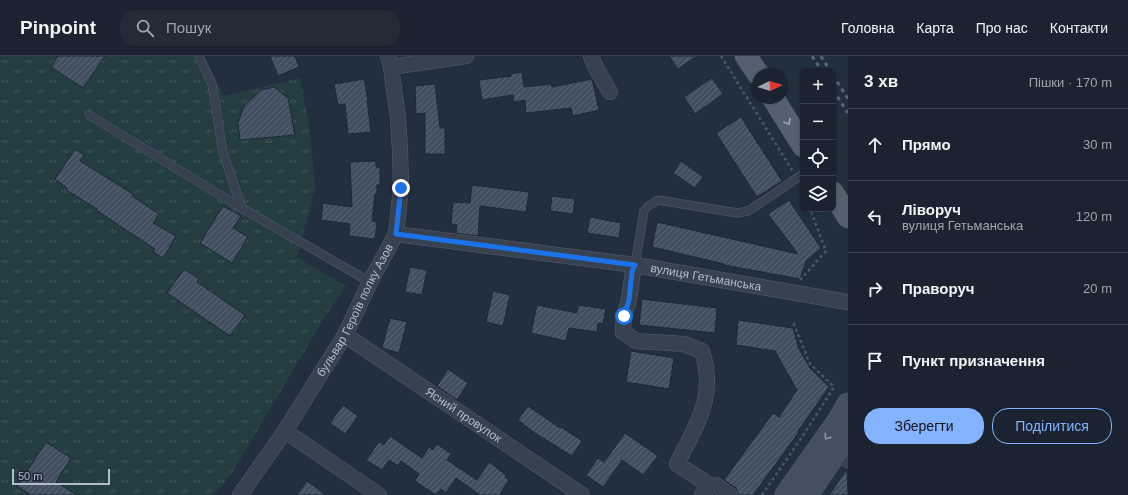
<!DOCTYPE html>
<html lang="uk">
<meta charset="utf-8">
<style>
body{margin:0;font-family:Arial,sans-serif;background:#232b37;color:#f1f3f6}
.controls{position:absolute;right:12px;top:12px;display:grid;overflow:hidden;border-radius:8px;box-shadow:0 1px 3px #0004}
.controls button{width:36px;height:36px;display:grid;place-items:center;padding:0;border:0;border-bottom:1px solid #38404b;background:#1a232f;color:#f1f3f6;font:20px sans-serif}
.compass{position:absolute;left:752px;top:12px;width:36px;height:36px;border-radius:50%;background:#1a232f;box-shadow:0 1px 3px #0004;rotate:86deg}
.scale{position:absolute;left:12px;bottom:10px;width:98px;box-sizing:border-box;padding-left:4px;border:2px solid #b2bcca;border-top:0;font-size:11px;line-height:14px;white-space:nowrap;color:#b2bcca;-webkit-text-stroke:3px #1c2634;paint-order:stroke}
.stop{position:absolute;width:12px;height:12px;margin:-9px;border:3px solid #1a73e8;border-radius:50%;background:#fff}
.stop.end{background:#1a73e8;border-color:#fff;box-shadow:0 1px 4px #0008}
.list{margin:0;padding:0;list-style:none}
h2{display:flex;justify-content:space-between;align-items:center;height:52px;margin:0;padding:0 16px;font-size:17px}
h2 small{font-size:13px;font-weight:400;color:#9fa4aa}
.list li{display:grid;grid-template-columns:26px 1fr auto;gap:12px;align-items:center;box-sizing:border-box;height:72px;padding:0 16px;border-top:1px solid #38404b}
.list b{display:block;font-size:15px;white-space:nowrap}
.list p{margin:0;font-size:13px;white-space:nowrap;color:#9fa4aa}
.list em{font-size:13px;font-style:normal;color:#9fa4aa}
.actions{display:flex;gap:8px;padding:12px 16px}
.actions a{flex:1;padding:9px 0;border:1px solid #83b3fe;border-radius:16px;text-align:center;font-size:14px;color:#83b3fe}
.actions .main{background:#83b3fe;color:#111}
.icon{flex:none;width:22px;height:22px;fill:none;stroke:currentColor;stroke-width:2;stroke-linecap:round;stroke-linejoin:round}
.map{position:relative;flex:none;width:848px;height:439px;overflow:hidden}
header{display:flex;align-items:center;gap:24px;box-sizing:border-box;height:56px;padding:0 20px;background:#1a232f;border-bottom:1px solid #38404b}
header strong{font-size:19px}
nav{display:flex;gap:22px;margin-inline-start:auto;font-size:14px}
.search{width:280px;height:36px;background:#232b37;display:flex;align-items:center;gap:10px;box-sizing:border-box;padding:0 14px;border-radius:16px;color:#9fa4aa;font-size:15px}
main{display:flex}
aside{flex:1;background:#1a232f}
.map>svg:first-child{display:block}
.grass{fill:url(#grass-tufts)}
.building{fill:url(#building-hatch);stroke:#1e2836}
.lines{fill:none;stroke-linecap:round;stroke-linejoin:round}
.service-casing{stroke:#555f6d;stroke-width:9}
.minor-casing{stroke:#555f6d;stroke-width:16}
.secondary-casing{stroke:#555f6d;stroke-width:23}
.primary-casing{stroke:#404a58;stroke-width:23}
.path{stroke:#425a5d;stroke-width:2.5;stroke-dasharray:3 3;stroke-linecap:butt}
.service{stroke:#37414f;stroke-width:8}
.minor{stroke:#37414f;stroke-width:15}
.secondary{stroke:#444f62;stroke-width:22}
.primary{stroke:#54606f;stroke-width:22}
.rail{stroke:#586576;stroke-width:3;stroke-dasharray:4 4;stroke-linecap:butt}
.oneway{stroke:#9faab8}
.oneway2{stroke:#8c96a6}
.route{stroke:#1a73e8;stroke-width:5}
.labels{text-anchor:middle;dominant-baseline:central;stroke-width:3.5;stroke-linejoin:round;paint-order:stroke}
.street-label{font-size:12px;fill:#b2bcca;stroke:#1c2634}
</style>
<header>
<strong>Pinpoint</strong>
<div class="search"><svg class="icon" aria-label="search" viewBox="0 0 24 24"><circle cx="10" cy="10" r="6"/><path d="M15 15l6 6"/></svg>Пошук</div>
<nav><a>Головна</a><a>Карта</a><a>Про нас</a><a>Контакти</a></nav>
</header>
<main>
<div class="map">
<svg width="848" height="439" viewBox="0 0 848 439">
<defs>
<pattern id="grass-tufts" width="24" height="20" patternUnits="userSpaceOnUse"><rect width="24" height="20" fill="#243d40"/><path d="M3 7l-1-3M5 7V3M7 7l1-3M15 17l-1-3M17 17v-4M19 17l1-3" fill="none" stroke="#41575a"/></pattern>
<pattern id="building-hatch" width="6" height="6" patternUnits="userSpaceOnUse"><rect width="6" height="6" fill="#414f61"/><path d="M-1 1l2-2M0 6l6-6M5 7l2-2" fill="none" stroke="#5a6676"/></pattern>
</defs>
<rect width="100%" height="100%" fill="#222f3f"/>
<path class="grass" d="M 0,0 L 201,0 L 224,40 L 300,22 L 310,74 L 315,134 L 297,201 L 346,230 L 325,261 L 234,414 L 215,439 L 0,439 Z"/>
<path class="building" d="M 58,0 L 105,0 L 83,32 L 51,11 Z
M 270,0 L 295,0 L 299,11 L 278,20 Z
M 669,0 L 697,0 L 678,13 Z
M 522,16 L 524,31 L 551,28 L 552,31 L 592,23 L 599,54 L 573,60 L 571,52 L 526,57 L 525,44 L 514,46 L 513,39 L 482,44 L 479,24 L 511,20 L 511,18 Z
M 712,22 L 723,38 L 695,58 L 684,41 Z
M 364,23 L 368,44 L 367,44 L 371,76 L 348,78 L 345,48 L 338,49 L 334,28 Z
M 435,28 L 440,72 L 445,72 L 445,98 L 425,98 L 425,57 L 416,58 L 415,30 Z
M 274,31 L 288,42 L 295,79 L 240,84 L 238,67 L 244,50 L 261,34 Z
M 741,61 L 782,125 L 757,141 L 716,77 Z
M 75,93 L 84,99 L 80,105 L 133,138 L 132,140 L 159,158 L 153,167 L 176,180 L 163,202 L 153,196 L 155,193 L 96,154 L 97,153 L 66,134 L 67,132 L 55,123 Z
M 376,105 L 376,111 L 380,111 L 380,129 L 377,129 L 377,138 L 375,138 L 372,165 L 377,166 L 375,183 L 349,180 L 350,168 L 321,164 L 323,147 L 352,151 L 350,106 Z
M 681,105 L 703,121 L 695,132 L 673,117 Z
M 472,129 L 529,136 L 526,156 L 480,150 L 478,180 L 456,177 L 457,169 L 451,168 L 453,146 L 470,147 Z
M 552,140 L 575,143 L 573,158 L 550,155 Z
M 789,144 L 821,192 L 806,205 L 800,223 L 724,209 L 724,208 L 652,191 L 657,166 L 798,198 L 768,158 Z
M 223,150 L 241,160 L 233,172 L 248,181 L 232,207 L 200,187 Z
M 590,161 L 621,167 L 619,182 L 587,177 Z
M 410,211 L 427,214 L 422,239 L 405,236 Z
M 184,213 L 199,223 L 197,226 L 245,259 L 230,280 L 167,237 Z
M 493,235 L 510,239 L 503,270 L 486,266 Z
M 642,243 L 717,252 L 715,277 L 639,269 Z
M 537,249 L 577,257 L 578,249 L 606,253 L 603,268 L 598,267 L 597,276 L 569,272 L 566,285 L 531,277 Z
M 390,262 L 407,266 L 399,297 L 382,292 Z
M 738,264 L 793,272 L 799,293 L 810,312 L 829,331 L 798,375 L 799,376 L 753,439 L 739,439 L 736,432 L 724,424 L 773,357 L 779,361 L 797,334 L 775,295 L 736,289 Z
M 631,295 L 674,302 L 669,333 L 626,326 Z
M 448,313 L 468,327 L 457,344 L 437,330 Z
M 343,349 L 358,360 L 345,378 L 330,367 Z
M 528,350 L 560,372 L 561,371 L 582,385 L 572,400 L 535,377 L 518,364 Z
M 625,377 L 658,400 L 643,419 L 622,404 L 603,431 L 586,419 L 598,402 L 604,406 Z
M 390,380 L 422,402 L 429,391 L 433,394 L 437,388 L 451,398 L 447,404 L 477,424 L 489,406 L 506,419 L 505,421 L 509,424 L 499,439 L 480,439 L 456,422 L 446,437 L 441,433 L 436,439 L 415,425 L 419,418 L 401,405 L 398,410 L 389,404 L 382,414 L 366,404 L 379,386 L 384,389 Z
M 46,386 L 71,402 L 56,426 L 77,439 L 31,439 L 17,430 Z
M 847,413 L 848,439 L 829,439 Z
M 307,425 L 326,439 L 297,439 Z"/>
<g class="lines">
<g class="service-casing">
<path id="service" d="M 199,0 L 212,28 L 223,97 L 242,152
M 89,59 L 233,147 L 370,226
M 635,209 L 644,155 L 648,150 L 658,144 L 737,157 L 748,155 L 753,152 L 803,118
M 835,399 L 848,408"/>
</g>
<g class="minor-casing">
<g id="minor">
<path d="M 591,0 L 596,12 L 610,36"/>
<path d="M 391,11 L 466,0"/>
<path id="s1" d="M 396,178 L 635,209 L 848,246"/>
<path d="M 635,209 L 633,216 L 629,244 L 624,260 L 623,276 L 636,285 L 684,288 L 702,295 C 717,341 696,369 677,408 L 711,430"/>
<path id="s2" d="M 345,279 L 582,439"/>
<path d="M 285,375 L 379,439"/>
<path id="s3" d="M 240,439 L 285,375 L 345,279 L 370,226 L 396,178 L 401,132 L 400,94 L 398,62 L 391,11 L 388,0"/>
<path d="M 702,439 L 707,432 L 716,429 L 730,439"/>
</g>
</g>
<g class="secondary-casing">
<path id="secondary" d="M 786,439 L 839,364 L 848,348
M 807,439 L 848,379"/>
</g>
<g class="primary-casing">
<path id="primary" d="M 746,0 L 758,18
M 773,42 L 803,90
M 833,137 L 848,161"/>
</g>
<path class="path" d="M 721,0 L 792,114
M 800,224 L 826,195 L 810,153
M 762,439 L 802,381 L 834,331 L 810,308 L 793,266"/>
<use href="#service" class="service"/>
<use href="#minor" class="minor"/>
<use href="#secondary" class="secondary"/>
<use href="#primary" class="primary"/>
<path class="rail" d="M 812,0 L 822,15
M 821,0 L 830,15
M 833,19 L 848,43
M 833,34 L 848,57"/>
</g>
<defs><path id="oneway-chevron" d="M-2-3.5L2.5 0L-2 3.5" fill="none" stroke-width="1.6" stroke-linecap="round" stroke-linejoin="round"/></defs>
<use class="oneway" href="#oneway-chevron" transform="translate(788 66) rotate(58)"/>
<use class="oneway2" href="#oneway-chevron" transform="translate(827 381) rotate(125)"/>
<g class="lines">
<path class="route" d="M 401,132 L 396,178 L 635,209 L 632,216 L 629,244 L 624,260"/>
</g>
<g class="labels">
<g class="street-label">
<text stroke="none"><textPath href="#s1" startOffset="313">вулиця Гетьманська</textPath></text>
<text stroke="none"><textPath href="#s3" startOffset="218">бульвар Героїв полку Азов</textPath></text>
<text stroke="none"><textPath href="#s2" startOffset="143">Ясний провулок</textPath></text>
</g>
</g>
</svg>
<div class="controls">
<button>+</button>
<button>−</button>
<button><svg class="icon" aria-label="locate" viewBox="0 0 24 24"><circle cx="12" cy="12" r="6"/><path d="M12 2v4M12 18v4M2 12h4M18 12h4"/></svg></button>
<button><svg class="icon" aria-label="layers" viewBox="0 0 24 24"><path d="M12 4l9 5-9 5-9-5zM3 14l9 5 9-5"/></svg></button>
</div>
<svg class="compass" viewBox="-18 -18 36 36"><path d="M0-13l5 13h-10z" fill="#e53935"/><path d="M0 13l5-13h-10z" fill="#9fa4aa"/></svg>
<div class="scale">50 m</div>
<div class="stop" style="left:624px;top:260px"></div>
<div class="stop end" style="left:401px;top:132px"></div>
</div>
<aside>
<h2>3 хв<small>Пішки · 170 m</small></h2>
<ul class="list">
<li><svg class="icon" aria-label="ahead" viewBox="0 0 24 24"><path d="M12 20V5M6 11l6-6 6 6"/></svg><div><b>Прямо</b></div><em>30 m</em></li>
<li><svg class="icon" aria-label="left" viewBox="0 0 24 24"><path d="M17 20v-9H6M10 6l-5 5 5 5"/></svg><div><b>Ліворуч</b><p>вулиця Гетьманська</p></div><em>120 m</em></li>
<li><svg class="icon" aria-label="right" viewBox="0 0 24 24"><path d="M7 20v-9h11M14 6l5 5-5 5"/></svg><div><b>Праворуч</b></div><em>20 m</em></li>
<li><svg class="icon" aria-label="arrive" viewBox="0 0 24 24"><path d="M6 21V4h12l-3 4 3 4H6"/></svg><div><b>Пункт призначення</b></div></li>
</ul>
<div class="actions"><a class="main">Зберегти</a><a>Поділитися</a></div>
</aside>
</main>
